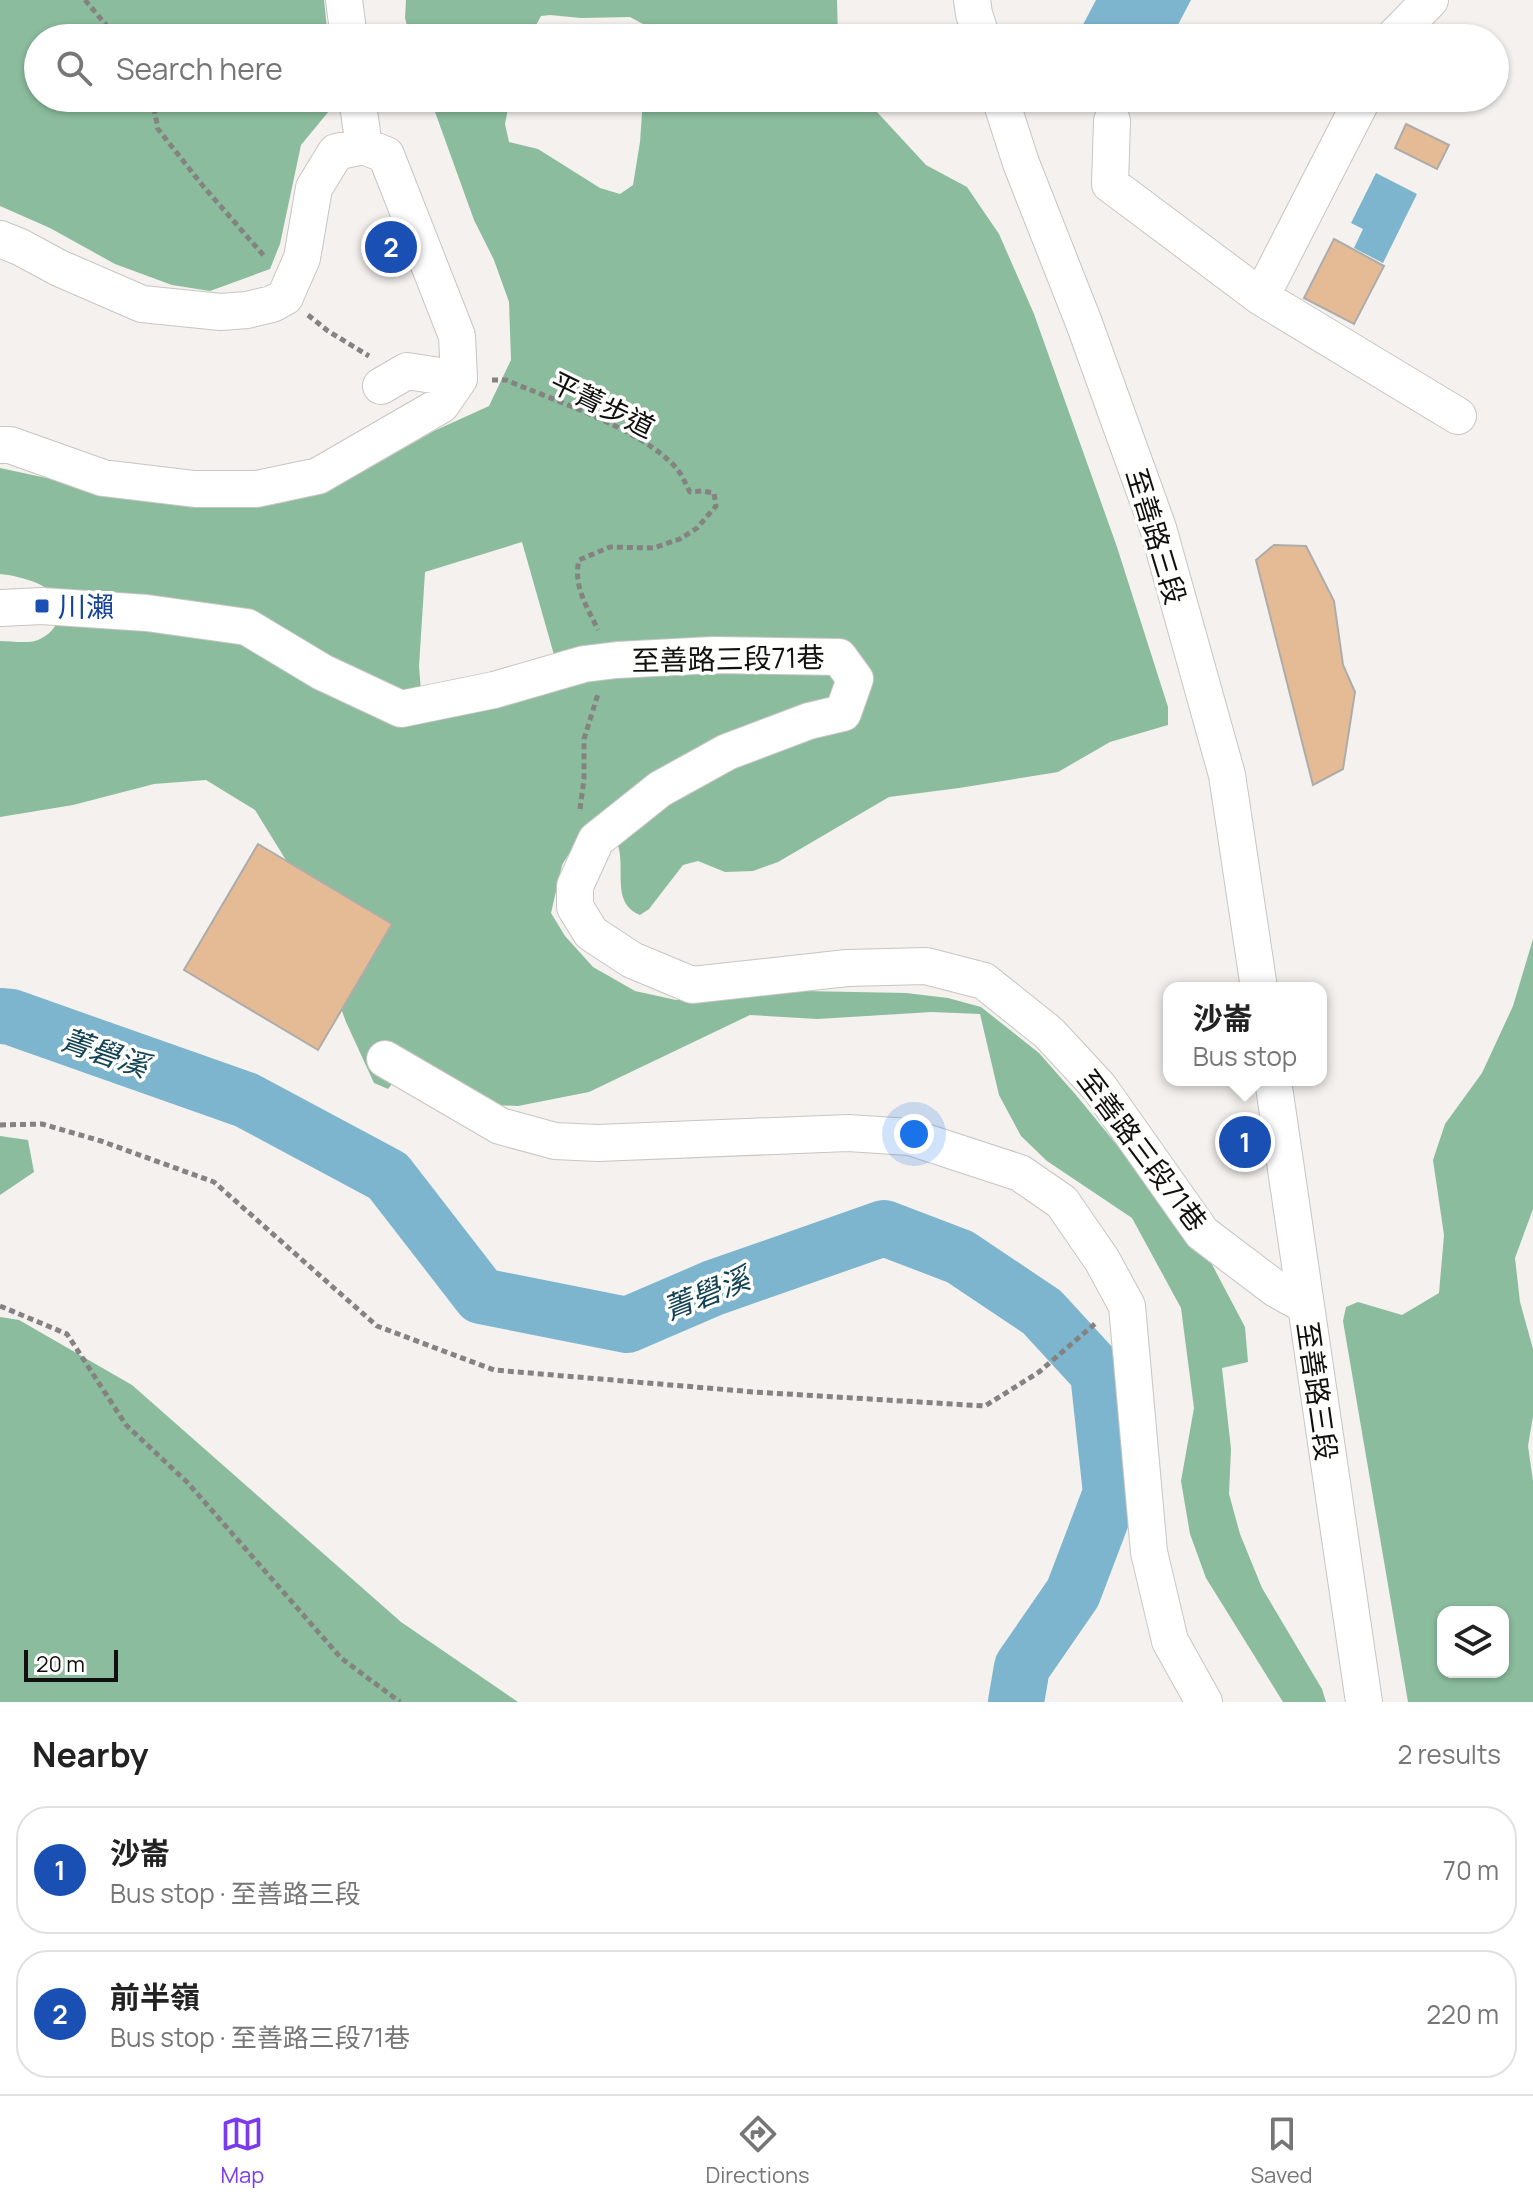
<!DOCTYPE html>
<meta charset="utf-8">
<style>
body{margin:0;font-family:Manrope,"Noto Sans TC",sans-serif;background:#f2f2f2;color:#222}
.controls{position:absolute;right:24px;bottom:24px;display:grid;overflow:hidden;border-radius:16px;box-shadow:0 2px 6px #0004}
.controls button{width:72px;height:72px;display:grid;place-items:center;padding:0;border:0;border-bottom:2px solid #e0e0e0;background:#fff;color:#222;font:40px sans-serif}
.scale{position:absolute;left:24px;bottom:20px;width:94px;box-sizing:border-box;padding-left:8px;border:4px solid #11100f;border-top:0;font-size:22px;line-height:28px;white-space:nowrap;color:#11100f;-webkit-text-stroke:6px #fffffe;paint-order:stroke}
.you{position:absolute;left:914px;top:1134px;width:28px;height:28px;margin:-20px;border:6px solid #fff;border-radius:50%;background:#1a73e8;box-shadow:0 0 0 12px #1a73e833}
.badge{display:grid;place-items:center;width:52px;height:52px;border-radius:50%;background:#7c3aed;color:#fff;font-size:26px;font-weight:700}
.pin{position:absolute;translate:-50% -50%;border:4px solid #fff;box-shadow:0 2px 8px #0006}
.popup{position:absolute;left:1163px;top:982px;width:164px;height:104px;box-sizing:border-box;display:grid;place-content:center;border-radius:16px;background:#fff;filter:drop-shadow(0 2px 6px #0005);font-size:26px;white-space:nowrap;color:#767676}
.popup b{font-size:30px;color:#222}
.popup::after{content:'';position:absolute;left:50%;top:100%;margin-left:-16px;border:16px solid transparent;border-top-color:#fff}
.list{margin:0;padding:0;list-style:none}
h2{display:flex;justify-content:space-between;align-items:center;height:104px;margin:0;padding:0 32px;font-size:34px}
h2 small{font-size:26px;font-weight:400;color:#767676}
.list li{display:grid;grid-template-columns:52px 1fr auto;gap:24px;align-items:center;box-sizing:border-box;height:128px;margin:0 16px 16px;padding:0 16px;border:2px solid #e0e0e0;border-radius:32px}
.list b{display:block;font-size:30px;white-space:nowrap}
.list p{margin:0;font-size:26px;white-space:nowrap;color:#767676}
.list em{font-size:26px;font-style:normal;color:#767676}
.icon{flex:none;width:44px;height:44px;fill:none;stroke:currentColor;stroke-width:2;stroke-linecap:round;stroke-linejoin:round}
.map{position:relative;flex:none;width:1533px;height:1702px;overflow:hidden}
.search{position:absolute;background:#fff;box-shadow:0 2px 6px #0004;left:24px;right:24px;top:24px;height:88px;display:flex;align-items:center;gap:20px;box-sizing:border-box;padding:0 28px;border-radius:44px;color:#767676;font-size:30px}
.sheet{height:392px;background:#fff}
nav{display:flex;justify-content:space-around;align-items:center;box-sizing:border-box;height:112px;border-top:2px solid #e0e0e0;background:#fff;font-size:22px;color:#767676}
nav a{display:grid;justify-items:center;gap:4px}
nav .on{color:#7c3aed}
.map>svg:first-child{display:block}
.forest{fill:#8bbc9d;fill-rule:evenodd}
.water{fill:#7db5ce}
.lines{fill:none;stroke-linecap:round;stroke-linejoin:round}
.river{stroke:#7db5ce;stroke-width:56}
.building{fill:#e4bb95;stroke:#aeaca9;stroke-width:2}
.minor-casing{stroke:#c8c5c2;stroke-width:38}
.path{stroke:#858381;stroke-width:5;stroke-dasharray:6 4;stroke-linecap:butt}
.minor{stroke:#fff;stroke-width:36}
.transit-dot{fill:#1a4fb4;stroke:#fffffe;stroke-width:3}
.labels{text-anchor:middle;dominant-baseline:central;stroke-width:7;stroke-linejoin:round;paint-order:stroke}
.street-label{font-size:28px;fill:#11100f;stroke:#fffffe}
.transit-label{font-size:28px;fill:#164399;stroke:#fffffe;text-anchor:start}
.water-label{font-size:30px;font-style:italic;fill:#144456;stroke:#fffffe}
</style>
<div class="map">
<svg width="1533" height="1702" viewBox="0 0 1533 1702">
<rect width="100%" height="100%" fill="#f4f1ee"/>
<path class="forest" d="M 0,0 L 324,0 L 328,38 L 38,38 L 38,98 L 333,98 L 334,105 L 301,145 L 280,244 L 270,269 L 210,291 L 172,285 L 115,264 L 50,228 L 0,206 Z
M 406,0 L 837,0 L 838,38 L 644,38 L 643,24 L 630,17 L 581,18 L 550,15 L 541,16 L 529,38 L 410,38 L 405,18 Z
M 430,98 L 510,98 L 505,124 L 509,142 L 538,149 L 600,188 L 620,194 L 633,185 L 640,142 L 643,98 L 868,98 L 877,112 L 926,165 L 967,187 L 999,234 L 1034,314 L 1117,547 L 1168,707 L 1168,725 L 1110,742 L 1058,772 L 959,788 L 889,797 L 778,862 L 753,871 L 725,872 L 698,861 L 683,865 L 649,909 L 640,915 C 609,902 628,866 616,840 L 583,831 L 562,865 L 551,913 L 565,936 L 593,967 L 635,991 L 676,1000 L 725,999 L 804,991 L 906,993 L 948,998 L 981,1007 L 1039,1053 L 1076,1095 L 1207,1255 L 1245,1327 L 1248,1362 L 1222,1368 L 1231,1449 L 1229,1494 L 1240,1534 L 1262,1588 L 1322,1689 L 1326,1702 L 1283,1702 L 1206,1578 L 1190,1534 L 1181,1481 L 1194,1408 L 1181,1308 L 1132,1218 L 1047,1161 L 1021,1136 L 999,1095 L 980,1014 L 932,1012 L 817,1019 L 750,1015 L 589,1092 L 518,1106 L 494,1105 L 412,1058 L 388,1089 L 374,1083 L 346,1022 L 289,865 L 255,810 L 206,780 L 154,784 L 73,805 L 0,817 L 0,641 C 11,641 28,644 38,640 C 49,635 56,628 59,617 C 68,587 21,576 0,574 L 0,468 L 172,505 L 229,508 L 287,502 L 362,472 L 434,431 L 489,406 L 511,360 L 509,302 L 494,260 L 474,220 ZM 522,542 L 560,676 L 423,717 L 419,666 L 425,572 Z
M 1533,939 L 1533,1209 L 1515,1258 L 1520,1302 L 1533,1349 L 1533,1416 L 1528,1446 L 1533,1481 L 1533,1702 L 1408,1702 L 1343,1321 L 1346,1307 L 1358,1302 L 1402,1315 L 1439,1293 L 1444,1235 L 1433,1160 L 1445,1124 L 1482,1073 L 1513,1006 ZM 1443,1612 L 1503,1612 L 1503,1672 L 1443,1672 Z
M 0,1136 L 28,1140 L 34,1172 L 0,1195 Z
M 0,1317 L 19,1320 L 132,1385 L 401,1622 L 518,1702 L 0,1702 Z"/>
<path class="water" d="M 1096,0 L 1191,0 L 1171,38 L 1076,38 Z
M 1376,173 L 1417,194 L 1383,263 L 1354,248 L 1363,229 L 1351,223 Z"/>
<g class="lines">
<path class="river" d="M 0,1016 L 11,1017 L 246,1100 L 388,1176 L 481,1296 L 627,1325 L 713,1288 L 884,1228 L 960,1257 L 1042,1312 L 1098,1373 L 1111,1493 L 1073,1593 L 1022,1667 L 1016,1702"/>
</g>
<path class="building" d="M 1406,124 L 1449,145 L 1437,169 L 1395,148 Z
M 1334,239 L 1384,266 L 1354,324 L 1304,298 Z
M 1274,545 L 1306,546 L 1334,601 L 1343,665 L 1355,692 L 1343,769 L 1313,785 L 1256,560 Z
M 258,844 L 392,924 L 318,1050 L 184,970 Z"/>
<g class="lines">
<g class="minor-casing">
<path id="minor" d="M 344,0 L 349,38
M 972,0 L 974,14 L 982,38
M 1393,38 L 1430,0
M 357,98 L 364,146
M 1000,98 L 1021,163 L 1084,323 L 1158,528 L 1227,775 L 1259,988
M 1112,121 L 1110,184 L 1261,297 L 1363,98
M 0,239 L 20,247 L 59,268 L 142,304 L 221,312 L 247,310 L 272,304 L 285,297 L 302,258 L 314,188 L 336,152 L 364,146 L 386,155 L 457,336 L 459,379 L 441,405 L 318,476 L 257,489 L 195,489 L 103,478 L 10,445 L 0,445
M 1261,297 L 1458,416
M 381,386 L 407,371 L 459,379
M 0,608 L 42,606 L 147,613 L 247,627 L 322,672 L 401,709 L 494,690 L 584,664 L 617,660 L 713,655 L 839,657 L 855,679 L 843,713 L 809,721 L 727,752 L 660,789 L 596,840 L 575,886 L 575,907 L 591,933 L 632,960 L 692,985 L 847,968 L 926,966 L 984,981 L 1049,1033 L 1099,1087 L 1202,1233 L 1276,1289 L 1305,1305
M 385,1059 L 500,1126 L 555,1141 L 598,1143 L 848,1133 L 910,1137 L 1020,1173 L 1062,1202 L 1102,1260 L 1127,1306 L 1149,1552 L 1170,1641 L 1204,1702
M 1273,1080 L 1364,1702"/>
</g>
<path class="path" d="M 85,0 L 117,38
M 152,98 L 158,129 L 203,186 L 265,257
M 308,315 L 328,331 L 369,356
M 492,380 L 506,380 C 555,401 645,430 678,470 C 683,477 686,485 690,492 L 702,491 L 714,493 L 716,506 L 697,528 L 680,539 L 653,548 L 610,547 L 579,560 C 573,587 587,606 598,630
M 580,809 L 584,779 L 584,739 L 598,694
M 0,1125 L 42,1124 L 101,1141 L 214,1182 L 377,1326 L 494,1370 L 754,1392 L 985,1406 L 1039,1372 L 1097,1322
M 0,1306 L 67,1334 L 126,1425 L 188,1483 L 341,1658 L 400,1702"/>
<use href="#minor" class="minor"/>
</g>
<rect class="transit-dot" x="34" y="598" width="16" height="16" rx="4"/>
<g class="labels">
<g class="street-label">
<text transform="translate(603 404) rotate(26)">平菁步道</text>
<text transform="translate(1157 536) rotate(73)">至善路三段</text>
<text transform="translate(728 658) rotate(-1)">至善路三段71巷</text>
<text transform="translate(1143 1150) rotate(53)">至善路三段71巷</text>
<text transform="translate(1318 1391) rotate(82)">至善路三段</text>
</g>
<g class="transit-label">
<text x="58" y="606">川瀨</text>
</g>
<g class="water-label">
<text transform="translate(105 1052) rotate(19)">菁礐溪</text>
<text transform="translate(706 1293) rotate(-22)">菁礐溪</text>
</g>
</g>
</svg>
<div class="controls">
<button><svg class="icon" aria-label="layers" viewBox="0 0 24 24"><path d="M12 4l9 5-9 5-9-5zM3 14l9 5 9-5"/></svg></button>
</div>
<div class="scale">20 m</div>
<div class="you"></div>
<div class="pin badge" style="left:1245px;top:1142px;background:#1a4fb4">1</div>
<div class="popup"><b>沙崙</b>Bus stop</div>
<div class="pin badge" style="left:391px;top:247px;background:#1a4fb4">2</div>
<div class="search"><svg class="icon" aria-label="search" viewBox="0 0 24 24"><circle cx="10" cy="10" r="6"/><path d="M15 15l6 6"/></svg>Search here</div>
</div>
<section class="sheet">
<h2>Nearby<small>2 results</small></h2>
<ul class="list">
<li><span class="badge" style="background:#1a4fb4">1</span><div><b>沙崙</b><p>Bus stop · 至善路三段</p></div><em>70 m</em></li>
<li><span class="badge" style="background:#1a4fb4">2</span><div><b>前半嶺</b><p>Bus stop · 至善路三段71巷</p></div><em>220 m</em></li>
</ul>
</section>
<nav>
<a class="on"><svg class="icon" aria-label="map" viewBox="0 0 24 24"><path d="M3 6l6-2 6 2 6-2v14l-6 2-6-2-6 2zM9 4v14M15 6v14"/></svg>Map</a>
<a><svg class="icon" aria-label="directions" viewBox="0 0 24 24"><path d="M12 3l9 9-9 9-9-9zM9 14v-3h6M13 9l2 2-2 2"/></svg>Directions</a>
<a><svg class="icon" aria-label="saved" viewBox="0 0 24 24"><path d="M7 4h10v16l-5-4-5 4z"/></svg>Saved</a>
</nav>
